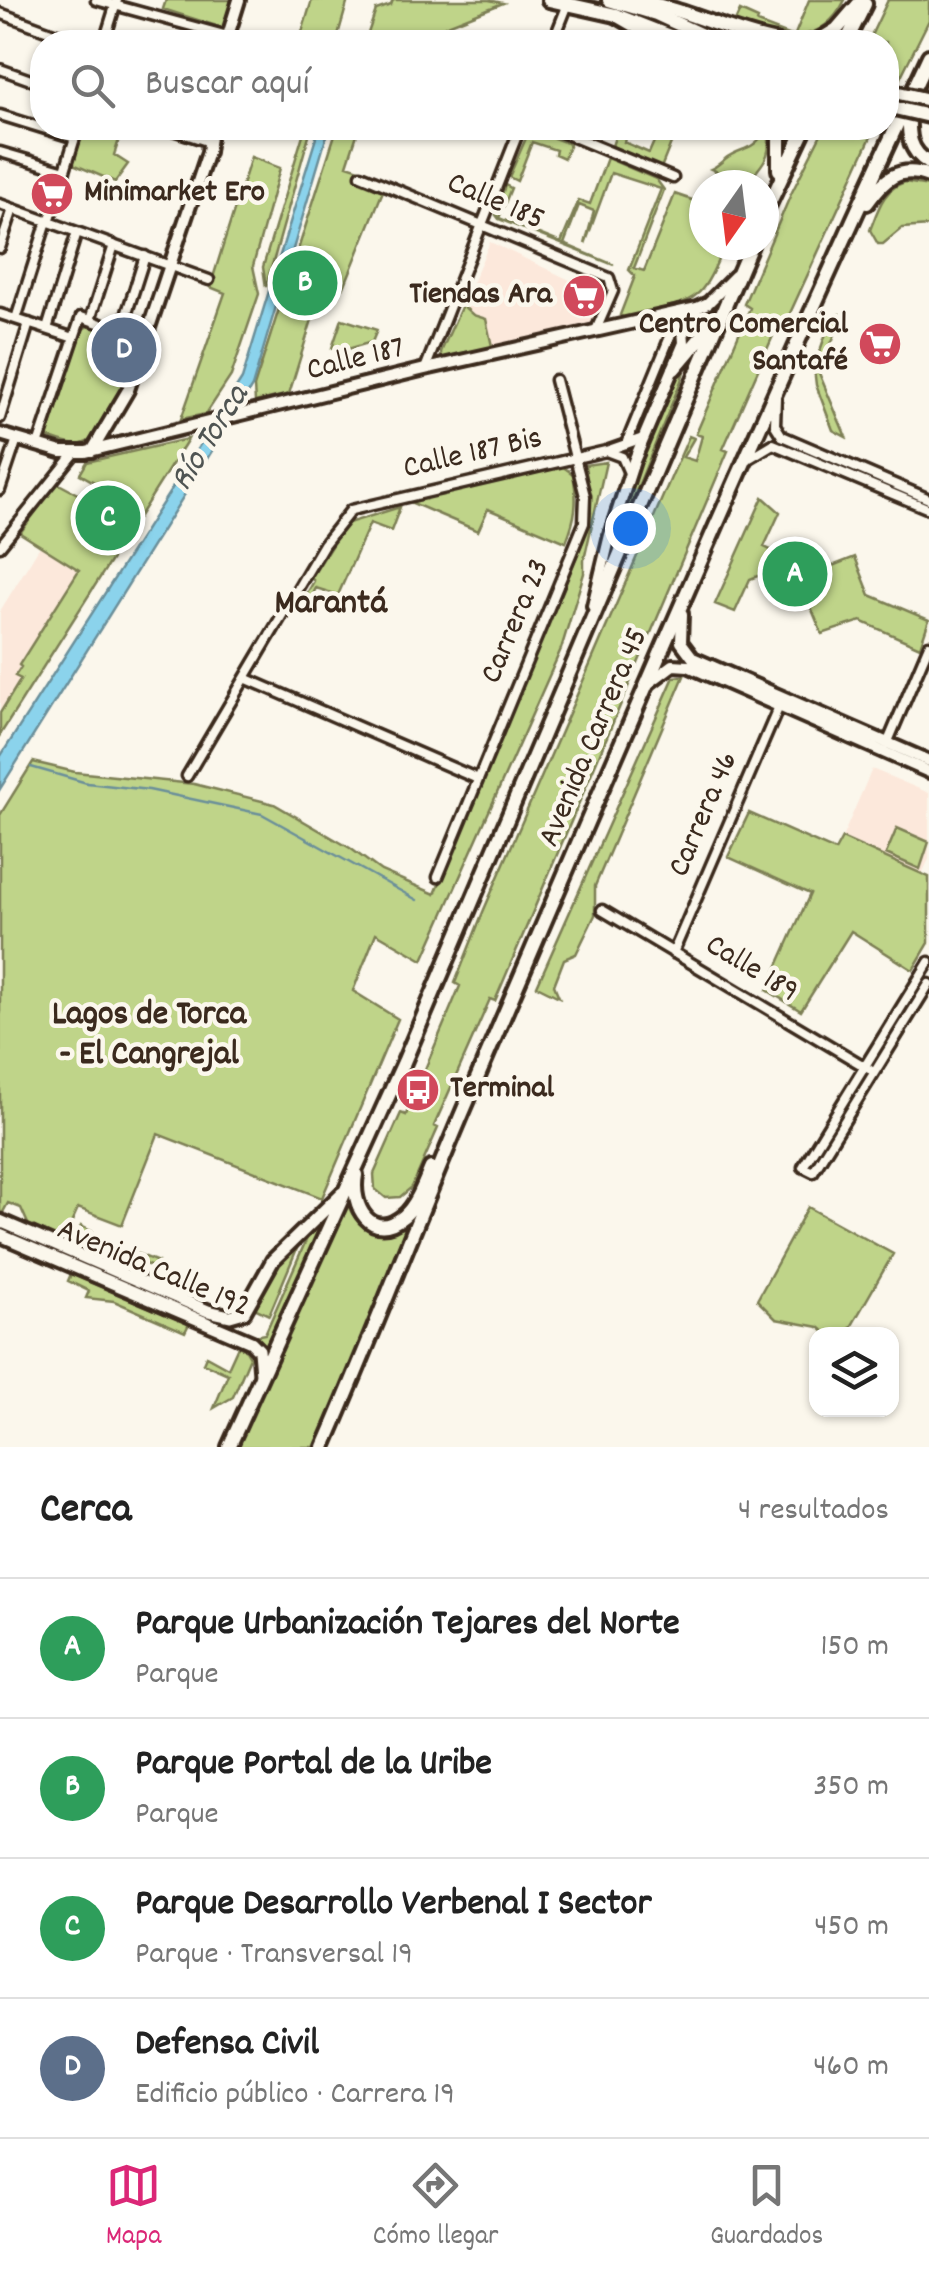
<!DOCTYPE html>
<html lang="es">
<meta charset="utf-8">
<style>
body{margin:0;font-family:Dekko,sans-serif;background:#f2f2f2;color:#222}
.controls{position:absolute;right:30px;bottom:30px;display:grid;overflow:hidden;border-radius:20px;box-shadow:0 2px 8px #0004}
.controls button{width:90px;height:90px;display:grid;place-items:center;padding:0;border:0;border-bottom:2px solid #e0e0e0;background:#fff;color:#222;font:50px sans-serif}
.compass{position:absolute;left:689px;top:170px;width:90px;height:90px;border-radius:50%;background:#fff;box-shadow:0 2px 8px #0004;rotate:194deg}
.you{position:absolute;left:630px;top:528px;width:35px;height:35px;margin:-25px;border:8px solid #fff;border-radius:50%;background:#1a73e8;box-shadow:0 0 0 15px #1a73e833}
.badge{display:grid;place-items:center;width:65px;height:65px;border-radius:50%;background:#db2777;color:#fff;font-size:32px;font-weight:700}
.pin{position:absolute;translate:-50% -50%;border:5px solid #fff;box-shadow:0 2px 10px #0006}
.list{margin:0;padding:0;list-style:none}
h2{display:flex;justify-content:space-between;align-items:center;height:130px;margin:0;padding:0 40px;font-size:42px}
h2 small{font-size:32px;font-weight:400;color:#767676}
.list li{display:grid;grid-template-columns:65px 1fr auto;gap:30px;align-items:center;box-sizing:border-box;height:140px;padding:0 40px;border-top:2px solid #e0e0e0}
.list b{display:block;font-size:38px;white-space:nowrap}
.list p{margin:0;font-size:32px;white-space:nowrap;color:#767676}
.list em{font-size:32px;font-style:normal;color:#767676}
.icon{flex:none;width:55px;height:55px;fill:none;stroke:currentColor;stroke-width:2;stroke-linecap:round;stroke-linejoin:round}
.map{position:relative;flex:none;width:929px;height:1447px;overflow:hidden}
.search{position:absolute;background:#fff;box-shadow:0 2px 8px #0004;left:30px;right:30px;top:30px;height:110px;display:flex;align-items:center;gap:25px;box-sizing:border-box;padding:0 35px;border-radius:40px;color:#767676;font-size:38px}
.sheet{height:690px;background:#fff}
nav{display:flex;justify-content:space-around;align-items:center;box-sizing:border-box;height:140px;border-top:2px solid #e0e0e0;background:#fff;font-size:28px;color:#767676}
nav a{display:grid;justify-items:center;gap:5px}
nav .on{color:#db2777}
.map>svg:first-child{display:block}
.built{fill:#fce8db}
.green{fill:#bfd489;stroke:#7d7f54;stroke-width:2.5}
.water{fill:#8bd3ec;stroke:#6b8f9a;stroke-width:2.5}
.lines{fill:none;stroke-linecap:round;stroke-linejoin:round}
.stream{stroke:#6b8f9a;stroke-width:2.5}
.minor-casing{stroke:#3b2a1e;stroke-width:15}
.tertiary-casing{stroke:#3b2a1e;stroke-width:18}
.secondary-casing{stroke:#3b2a1e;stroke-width:19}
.primary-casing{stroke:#3b2a1e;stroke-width:20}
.trunk-casing{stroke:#3b2a1e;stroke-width:20}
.minor{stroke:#fbf7ec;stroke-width:8}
.tertiary{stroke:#fbf7ec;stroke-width:10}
.secondary{stroke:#fbf7ec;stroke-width:11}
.primary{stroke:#fbf7ec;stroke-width:12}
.trunk{stroke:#fbf7ec;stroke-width:12}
.primary-bridge-casing{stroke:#3b2a1e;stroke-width:20;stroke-linecap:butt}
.primary-bridge{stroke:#fbf7ec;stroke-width:12}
.labels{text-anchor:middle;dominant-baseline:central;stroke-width:9;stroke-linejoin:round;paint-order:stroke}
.poi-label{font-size:32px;font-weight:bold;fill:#3b2a1e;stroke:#fbf7ec;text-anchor:start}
.street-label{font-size:32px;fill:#3b2a1e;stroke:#fbf7ec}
.water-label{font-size:35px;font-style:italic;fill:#4f5452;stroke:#fbf7ec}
.neighbourhood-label{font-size:35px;font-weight:bold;fill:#3b2a1e;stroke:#fbf7ec}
</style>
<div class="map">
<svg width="929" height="1447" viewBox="0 0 929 1447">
<rect width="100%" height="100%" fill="#fbf7ec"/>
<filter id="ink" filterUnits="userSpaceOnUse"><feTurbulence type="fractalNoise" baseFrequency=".01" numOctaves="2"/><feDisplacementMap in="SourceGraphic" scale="20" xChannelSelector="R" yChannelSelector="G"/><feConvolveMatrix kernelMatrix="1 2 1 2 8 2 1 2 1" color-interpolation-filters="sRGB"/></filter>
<g filter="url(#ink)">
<path class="built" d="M 490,242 L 574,282 L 576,278 L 602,289 L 591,314 L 594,321 L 590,331 L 546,338 L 544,335 L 539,341 L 524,340 L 518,346 L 439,358 Z
M 40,546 L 79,570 L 19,665 L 21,679 L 0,713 L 0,611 Z
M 872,769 L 929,793 L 929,859 L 922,874 L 842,838 Z"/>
<path class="green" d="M 166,0 L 232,0 L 223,28 L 163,9 Z
M 312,0 L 348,0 L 336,42 L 299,42 Z
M 393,0 L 489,0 L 503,3 L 445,26 L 434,42 L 365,42 L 376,10 L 391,5 Z
M 809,0 L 845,0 C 820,50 779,37 734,24 L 740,11 L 758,19 L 757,23 L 794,37 Z
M 888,0 L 929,0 L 929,20 L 887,104 L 886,42 L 868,42 Z
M 84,128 L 123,128 L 114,155 L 128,164 L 115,182 L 73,164 Z
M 305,128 L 311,128 L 266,287 L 263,267 Z
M 337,128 L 359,128 L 347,165 L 363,170 L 360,182 L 383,191 L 344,287 L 324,281 L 289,394 L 255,402 L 254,387 Z
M 618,128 L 629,128 L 624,142 L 649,153 L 660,128 L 677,128 L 661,168 L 612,146 Z
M 760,128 L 768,131 C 773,161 759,164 747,185 L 711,169 C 716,167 720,163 725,159 C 738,148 753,151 762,135 Z
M 824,128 L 875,128 L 786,322 L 780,320 L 723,449 L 728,451 L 495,1001 L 490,999 L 434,1126 L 438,1128 L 412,1187 L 400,1197 L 386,1198 L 375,1189 L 374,1174 L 401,1113 L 406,1115 L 410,1104 L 419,1107 L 429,1085 L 420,1081 L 460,986 L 455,983 L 483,912 L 689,436 L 694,438 L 683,457 L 695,461 L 702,436 L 696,434 L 750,308 L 744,304 L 791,194 Z
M 530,129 L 570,144 L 564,158 L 555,154 L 556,150 L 532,142 L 517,181 L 509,177 Z
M 251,157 L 280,168 L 253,266 L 259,294 L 231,376 L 206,414 L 181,419 L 225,293 L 210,287 Z
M 607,158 L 656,179 L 664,190 L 634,268 L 644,271 L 675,194 L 704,204 L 704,245 L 724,245 C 697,317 690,294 627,320 L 620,315 L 635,276 L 629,270 L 661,189 L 611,173 L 585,244 L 594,211 L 579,205 L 564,244 L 614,265 L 499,219 L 496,215 L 505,185 L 511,188 L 499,218 L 561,243 L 579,200 L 590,204 Z
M 905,182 L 929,186 L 929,226 L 902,228 L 883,244 L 878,244 L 870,230 C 878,210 883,189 905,182 Z
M 462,305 L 473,315 L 486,319 L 493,351 L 442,361 L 441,352 Z
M 839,314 L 843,315 L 819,373 L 846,437 L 833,430 L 816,385 L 814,368 L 830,322 Z
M 342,319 L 377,330 L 372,342 L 341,351 L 332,348 Z
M 90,325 L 141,342 L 125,390 L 95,436 C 81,451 64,443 47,437 L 83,329 Z
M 687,361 L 681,381 L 617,538 C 632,478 652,412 687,361 Z
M 188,439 L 0,735 L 0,713 L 21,679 L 15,676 L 21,667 L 19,665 L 79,570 L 20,533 L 57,483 L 102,507 L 110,491 L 80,474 L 87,462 Z
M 606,462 L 584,560 L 584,573 L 561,649 L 423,960 L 376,933 L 353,991 L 398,1019 L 322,1198 L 158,1134 L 122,1225 L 78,1208 L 66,1235 L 55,1237 L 29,1226 L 21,1208 L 8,1203 L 2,1214 L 0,1213 L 0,815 L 33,762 L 75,772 L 194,784 L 274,804 L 350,848 L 381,871 L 435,894 L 584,539 L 591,513 L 585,465 Z
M 562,466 L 573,474 C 578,501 576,517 566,542 L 488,509 L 478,531 L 410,502 Z
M 763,497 L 780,512 L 764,547 L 817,572 L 855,557 L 870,595 L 929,620 L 920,647 L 861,621 L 822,634 L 806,595 L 760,575 L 750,579 L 735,612 L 715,604 Z
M 400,507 L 391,531 L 370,523 L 338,595 L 316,588 L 303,614 L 296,613 L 314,581 L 311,578 L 345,524 Z
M 684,676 L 595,886 L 595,915 L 576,954 L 564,959 L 554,985 L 559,997 L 537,986 L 674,677 Z
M 749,813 L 835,851 L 842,838 L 929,877 L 929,943 L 913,970 L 851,931 L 801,1011 L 767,990 L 810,894 L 728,857 Z
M 897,828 L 929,842 L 920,869 L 886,854 Z
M 347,1201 C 355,1230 379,1236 406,1227 L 359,1349 L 315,1447 L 236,1447 Z
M 808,1207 L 893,1254 L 847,1334 L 827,1334 L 819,1327 L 776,1319 L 757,1300 Z
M 330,1208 L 263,1352 L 254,1336 L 265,1334 L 311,1229 Z
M 81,1226 L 93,1232 L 97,1238 L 158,1262 L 155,1268 L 76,1237 Z
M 301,1239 L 269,1315 L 254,1308 L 272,1270 Z
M 71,1274 L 189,1324 L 185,1332 L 114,1301 L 86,1298 L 89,1291 L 68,1281 Z
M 238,1346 L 246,1350 L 250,1357 L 233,1397 L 214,1408 L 228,1374 L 203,1363 L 206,1356 L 228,1368 Z"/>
<path class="water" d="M 319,128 L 329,128 L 252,387 L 0,789 L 0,757 L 242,379 Z"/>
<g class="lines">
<path class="stream" d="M 31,767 L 87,783 L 149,790 L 262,814 L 417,900"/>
<g class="minor-casing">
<path id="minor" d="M 96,0 L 228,36
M 0,13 L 78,42
M 104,42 L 117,0
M 553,42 L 568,4
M 0,69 L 42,84
M 0,115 L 75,138
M 167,128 L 210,142
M 552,128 L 673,178
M 0,152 L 65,171
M 361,175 L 609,278 L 613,291 L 596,330
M 0,204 L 209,280
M 49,222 L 78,128
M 0,248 L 13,209
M 0,314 L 74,338
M 16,319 L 47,221
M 90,320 L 114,245
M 47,329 L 77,232
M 425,369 L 520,128
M 776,398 L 775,425 L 782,436 L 929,499
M 0,418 L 29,323
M 626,444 L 676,322
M 38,445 L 81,317 L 121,331 L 145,256
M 606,451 L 622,457 L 629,473
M 748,459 L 773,444 L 929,509
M 0,490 L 17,439
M 0,546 L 75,453
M 245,678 L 478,779
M 887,744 L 929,645
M 187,776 L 324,544 L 351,510 L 606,451 L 643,438
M 438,877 L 584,523 L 585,496 L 555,380
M 602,910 L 869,1069
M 673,953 L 780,704
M 929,962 L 803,1167 L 813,1172 L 929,984"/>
</g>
<g class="tertiary-casing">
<path id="tertiary" d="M 226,42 L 239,0
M 0,434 L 61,452 L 86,452 L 425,369 L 697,308 L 708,303 L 735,276
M 92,451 L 128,390 L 208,152 L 211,128
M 593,606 L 610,535 L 634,461 L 684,343 L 683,328 L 668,316
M 682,614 L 681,642 L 693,658 L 929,761
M 649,683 L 673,665 L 688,666 L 929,772"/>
</g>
<g class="secondary-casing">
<path id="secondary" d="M 0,1221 L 208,1311 L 230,1316 L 244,1312 L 273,1260 L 342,1193
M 0,1235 L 251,1342 L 259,1350 L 261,1374"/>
</g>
<g class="primary-casing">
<path id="primary" d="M 549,0 L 616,15 L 685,42
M 609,0 L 656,14 L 717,42"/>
</g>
<g class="trunk-casing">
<path id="trunk" d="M 629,0 C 680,6 726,32 776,42
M 616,15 L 663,42
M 816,42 L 837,29 L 862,0
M 846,42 L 865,4
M 909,104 C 909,129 905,149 929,163
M 779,128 L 779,170
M 867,203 C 884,179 899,165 929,176
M 764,215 L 805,128
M 674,369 L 714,322
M 356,1175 C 350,1207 372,1243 404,1216 C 417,1205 424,1184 431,1168
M 229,1447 L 404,1062 L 751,245
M 324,1447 C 374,1333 418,1216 467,1102 C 617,752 767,401 929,56"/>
</g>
<use href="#minor" class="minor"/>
<use href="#tertiary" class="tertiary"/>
<use href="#secondary" class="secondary"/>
<use href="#primary" class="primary"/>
<use href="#trunk" class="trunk"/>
<g class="primary-bridge-casing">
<path id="primary-bridge" d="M 886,90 L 929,100
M 886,106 L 929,116"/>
</g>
<use href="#primary-bridge" class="primary-bridge"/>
</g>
</g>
<defs>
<g id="supermarket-disc" transform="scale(2.25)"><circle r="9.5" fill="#d1495b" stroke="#fbf7ec"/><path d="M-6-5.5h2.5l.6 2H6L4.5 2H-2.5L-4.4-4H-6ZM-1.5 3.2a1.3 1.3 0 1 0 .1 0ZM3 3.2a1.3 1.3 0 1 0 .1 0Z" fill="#fff"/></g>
<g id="bus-disc" transform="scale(2.25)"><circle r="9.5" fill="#d1495b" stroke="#fbf7ec"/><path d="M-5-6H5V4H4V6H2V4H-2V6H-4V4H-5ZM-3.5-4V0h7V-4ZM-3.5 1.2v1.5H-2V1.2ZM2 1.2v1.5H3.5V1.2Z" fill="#fff"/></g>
</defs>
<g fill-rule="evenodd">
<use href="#supermarket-disc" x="52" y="194"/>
<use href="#supermarket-disc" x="584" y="296"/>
<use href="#supermarket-disc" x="880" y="344"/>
<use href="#bus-disc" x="418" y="1090"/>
</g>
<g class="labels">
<g class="poi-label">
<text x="84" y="194">Minimarket Ero</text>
<text x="552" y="296" text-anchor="end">Tiendas Ara</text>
<text x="848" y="326" text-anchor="end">Centro Comercial<tspan x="848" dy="37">Santafé</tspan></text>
<text x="450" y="1090">Terminal</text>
</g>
<g class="street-label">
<text transform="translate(495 203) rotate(23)">Calle 185</text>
<text transform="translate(356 361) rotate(-14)">Calle 187</text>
<text transform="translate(473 455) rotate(-13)">Calle 187 Bis</text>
<text transform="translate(517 622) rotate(-67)">Carrera 23</text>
<text transform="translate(595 738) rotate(-67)">Avenida Carrera 45</text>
<text transform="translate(705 815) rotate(-67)">Carrera 46</text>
<text transform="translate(751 970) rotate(31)">Calle 189</text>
<text transform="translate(153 1270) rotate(23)">Avenida Calle 192</text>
</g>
<g class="water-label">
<text transform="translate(211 439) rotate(-58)">Río Torca</text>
</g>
<g class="neighbourhood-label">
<text x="331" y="605">Marantá</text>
<text x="149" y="1016">Lagos de Torca<tspan x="149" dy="40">- El Cangrejal</tspan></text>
</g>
</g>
</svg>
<div class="controls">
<button><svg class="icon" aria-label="layers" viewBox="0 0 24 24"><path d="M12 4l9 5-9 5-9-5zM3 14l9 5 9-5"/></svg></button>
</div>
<svg class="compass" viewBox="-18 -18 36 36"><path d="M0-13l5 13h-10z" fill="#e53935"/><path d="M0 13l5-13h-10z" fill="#767676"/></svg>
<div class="you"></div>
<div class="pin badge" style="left:795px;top:574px;background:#2e9e5b">A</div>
<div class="pin badge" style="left:305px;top:283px;background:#2e9e5b">B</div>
<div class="pin badge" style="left:108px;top:518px;background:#2e9e5b">C</div>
<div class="pin badge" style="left:124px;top:350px;background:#5c6f8a">D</div>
<div class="search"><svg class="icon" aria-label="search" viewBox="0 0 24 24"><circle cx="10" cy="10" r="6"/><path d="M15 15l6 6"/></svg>Buscar aquí</div>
</div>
<section class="sheet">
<h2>Cerca<small>4 resultados</small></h2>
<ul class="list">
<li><span class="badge" style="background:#2e9e5b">A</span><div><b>Parque Urbanización Tejares del Norte</b><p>Parque</p></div><em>150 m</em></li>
<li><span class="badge" style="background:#2e9e5b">B</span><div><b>Parque Portal de la Uribe</b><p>Parque</p></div><em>350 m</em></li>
<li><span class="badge" style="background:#2e9e5b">C</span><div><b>Parque Desarrollo Verbenal I Sector</b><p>Parque · Transversal 19</p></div><em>450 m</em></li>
<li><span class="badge" style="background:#5c6f8a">D</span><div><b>Defensa Civil</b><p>Edificio público · Carrera 19</p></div><em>460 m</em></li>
</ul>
</section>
<nav>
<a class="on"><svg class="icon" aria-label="map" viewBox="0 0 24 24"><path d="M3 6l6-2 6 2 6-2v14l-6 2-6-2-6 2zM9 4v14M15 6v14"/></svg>Mapa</a>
<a><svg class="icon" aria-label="directions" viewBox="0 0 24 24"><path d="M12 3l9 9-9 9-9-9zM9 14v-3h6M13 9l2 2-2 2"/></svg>Cómo llegar</a>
<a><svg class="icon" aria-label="saved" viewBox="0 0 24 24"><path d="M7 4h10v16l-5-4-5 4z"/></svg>Guardados</a>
</nav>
